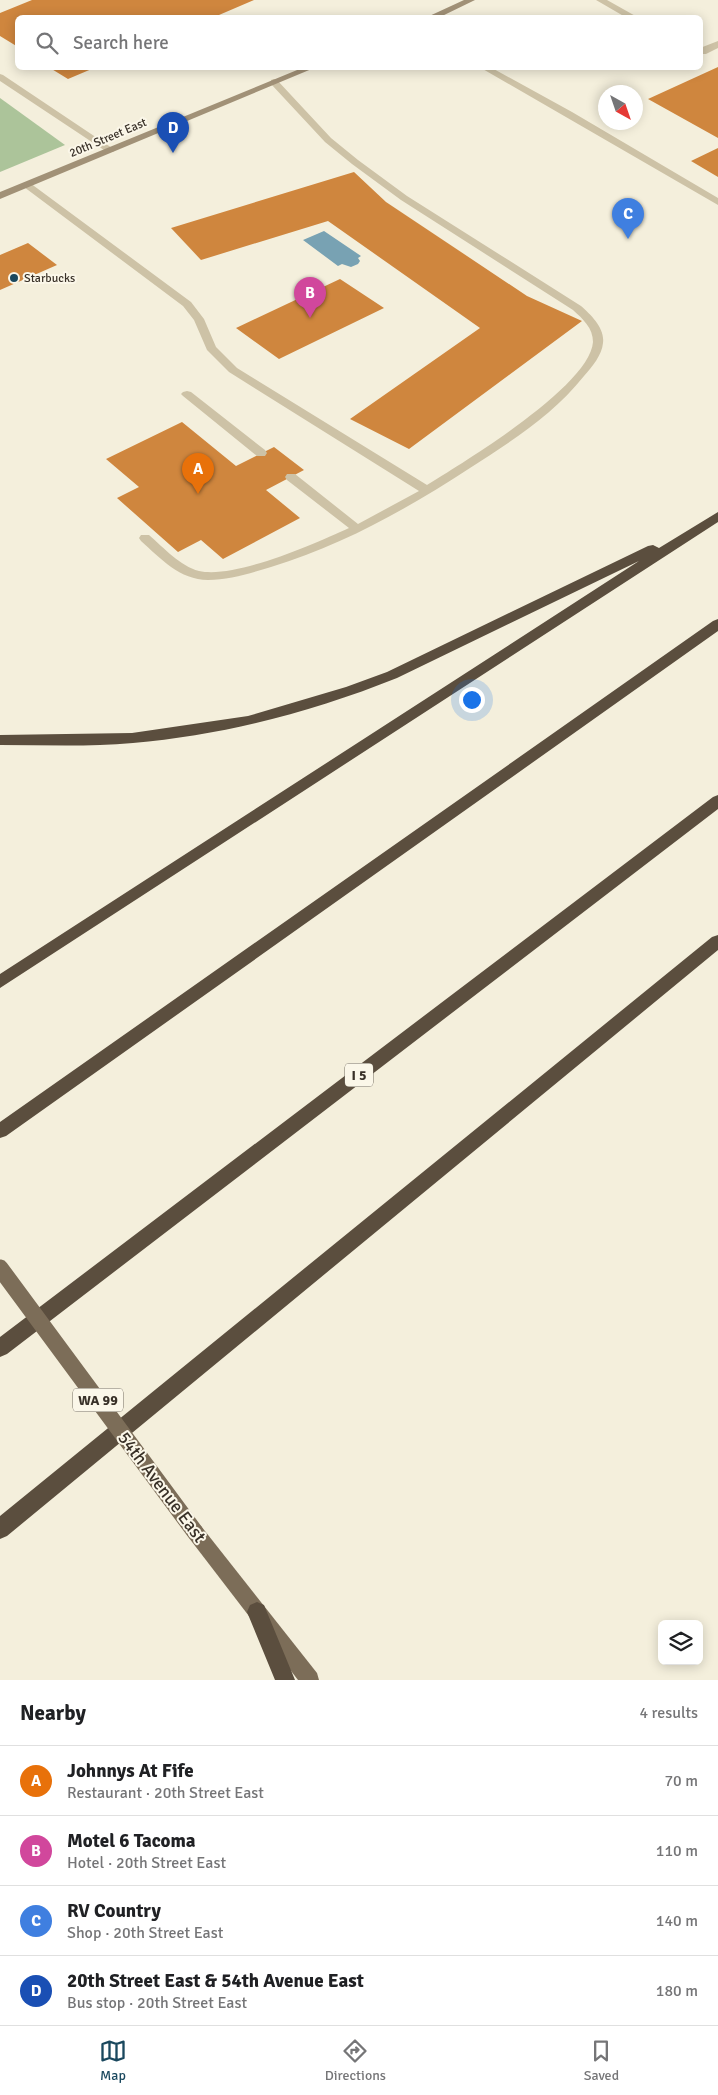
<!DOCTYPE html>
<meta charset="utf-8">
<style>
body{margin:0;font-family:Signika,sans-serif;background:#f2f2f2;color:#202124}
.controls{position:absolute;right:15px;bottom:15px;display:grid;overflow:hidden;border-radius:8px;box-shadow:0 2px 12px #0003}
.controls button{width:45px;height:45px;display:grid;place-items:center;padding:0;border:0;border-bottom:1px solid #e0e0e0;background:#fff;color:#202124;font:25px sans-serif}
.compass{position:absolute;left:598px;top:85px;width:45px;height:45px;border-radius:50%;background:#fff;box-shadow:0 2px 12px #0003;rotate:140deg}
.you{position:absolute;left:471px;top:699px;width:18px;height:18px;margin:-12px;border:4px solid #fff;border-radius:50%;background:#1a73e8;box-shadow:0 0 0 8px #1a73e833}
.badge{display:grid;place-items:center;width:32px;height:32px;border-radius:50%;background:#1a485e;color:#fff;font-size:16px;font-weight:700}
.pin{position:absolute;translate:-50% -41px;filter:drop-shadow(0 1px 2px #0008)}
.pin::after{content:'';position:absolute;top:26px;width:18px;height:15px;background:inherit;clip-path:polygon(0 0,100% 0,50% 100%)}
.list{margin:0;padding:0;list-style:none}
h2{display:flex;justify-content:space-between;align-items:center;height:65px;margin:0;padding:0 20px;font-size:21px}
h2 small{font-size:16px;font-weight:400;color:#757577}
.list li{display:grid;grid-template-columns:32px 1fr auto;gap:15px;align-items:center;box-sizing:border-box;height:70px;padding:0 20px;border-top:1px solid #e0e0e0}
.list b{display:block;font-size:19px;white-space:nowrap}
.list p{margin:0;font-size:16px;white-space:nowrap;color:#757577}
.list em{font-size:16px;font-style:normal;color:#757577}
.icon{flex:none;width:28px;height:28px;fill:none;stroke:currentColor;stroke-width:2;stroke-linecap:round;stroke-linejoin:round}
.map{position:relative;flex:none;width:718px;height:1680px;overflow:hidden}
.search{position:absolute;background:#fff;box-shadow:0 2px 12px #0003;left:15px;right:15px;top:15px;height:55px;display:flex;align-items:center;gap:12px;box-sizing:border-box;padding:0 18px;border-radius:8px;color:#757577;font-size:19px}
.sheet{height:345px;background:#fff}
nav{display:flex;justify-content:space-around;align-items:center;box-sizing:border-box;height:70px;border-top:1px solid #e0e0e0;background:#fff;font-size:14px;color:#757577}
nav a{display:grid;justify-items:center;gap:2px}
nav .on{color:#1a485e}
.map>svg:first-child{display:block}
.green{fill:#acc49a}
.water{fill:#78a2b3}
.building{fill:#cf863e}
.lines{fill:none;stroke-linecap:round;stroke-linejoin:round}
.service{fill:#cdc2a6;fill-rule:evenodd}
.secondary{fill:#a19177;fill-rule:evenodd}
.primary{fill:#7c6d58;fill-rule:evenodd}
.motorway{fill:#5b4e3e;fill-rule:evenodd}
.primary-bridge{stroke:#7c6d58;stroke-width:17}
.poi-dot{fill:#1a485e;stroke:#fbf7e9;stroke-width:2}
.labels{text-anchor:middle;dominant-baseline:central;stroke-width:4;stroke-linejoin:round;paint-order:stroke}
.far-street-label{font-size:12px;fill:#393128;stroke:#fbf7e9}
.far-poi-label{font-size:12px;fill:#393128;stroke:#fbf7e9;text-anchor:start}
.shield{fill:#fbf7e9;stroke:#736c62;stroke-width:1}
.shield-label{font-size:14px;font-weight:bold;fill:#393128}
.near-street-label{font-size:18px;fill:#393128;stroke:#fbf7e9}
</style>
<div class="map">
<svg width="718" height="1680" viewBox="0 0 718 1680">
<rect width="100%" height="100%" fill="#f4efdc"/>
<path class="green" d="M 0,98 L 65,145 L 0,172 Z"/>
<path class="water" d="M 324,231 L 361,256 L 358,258 L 360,261 L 358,264 L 351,267 L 342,264 L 338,266 L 303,240 Z"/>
<path class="building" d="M 32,0 L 254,0 L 212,18 L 18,18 L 18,47 L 0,36 L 0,13 Z
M 718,67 L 718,138 L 648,99 Z
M 50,68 L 94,68 L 68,79 Z
M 718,148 L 718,177 L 691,161 Z
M 354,172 L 386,202 L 527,296 L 582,321 L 409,449 L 350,419 L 480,328 L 328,221 L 201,260 L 171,228 Z
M 28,243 L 57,265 L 0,290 L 0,255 Z
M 340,279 L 384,308 L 279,359 L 236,328 Z
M 182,422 L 236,466 L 274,447 L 304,470 L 266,490 L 300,518 L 223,559 L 201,540 L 178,552 L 117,498 L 139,487 L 106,459 Z"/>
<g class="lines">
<path class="service" d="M 596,0 L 607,0 L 639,18 L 627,18 Z
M 718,41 L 718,48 L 706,54 L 700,54 L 700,48 Z
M 481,68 L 492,68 L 572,112 L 718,198 L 718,205 Z
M 0,74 L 3,75 L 115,150 L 113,152 L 107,152 L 0,81 Z
M 274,79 L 277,80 L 331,138 L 358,160 L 407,196 L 581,306 C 591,315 605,328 603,343 C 602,355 592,367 584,376 C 553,415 512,441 470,468 C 407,509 343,545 271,567 C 251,573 229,580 208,580 C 180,580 160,558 141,541 L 139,538 L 141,535 L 149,535 C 164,548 180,566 199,571 C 235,579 314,544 349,528 L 287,480 L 285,477 L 287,474 L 295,474 L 358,524 L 419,491 L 229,372 L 207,350 L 194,320 L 183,306 L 24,187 L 24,183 L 30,183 L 191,302 L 204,319 L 216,347 L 237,368 L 427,485 C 464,462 590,386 593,342 C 593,328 583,319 573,310 L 401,200 L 352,164 L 325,142 L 271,84 L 271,80 Z
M 187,391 L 191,392 L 265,450 L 267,453 L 265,456 L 257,456 L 183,396 L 181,394 L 183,392 Z"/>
<path class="secondary" d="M 464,0 L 475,0 L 438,18 L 425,18 Z
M 302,68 L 314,68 L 0,199 L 0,192 Z"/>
<path class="primary" d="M 195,1523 L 201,1526 L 317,1673 L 319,1680 L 298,1680 L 189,1538 L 186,1532 L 189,1526 Z"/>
<path class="motorway" d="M 718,512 L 718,522 L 0,988 L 0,974 L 639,561 L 397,678 C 312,712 224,735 133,743 C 89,747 44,745 0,745 L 0,735 L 132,733 L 248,716 L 346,687 L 387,672 L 648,546 L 653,545 L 659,548 Z
M 718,619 L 718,631 L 6,1136 L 0,1138 L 0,1122 L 713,621 Z
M 718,795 L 718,809 L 7,1354 L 0,1357 L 0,1337 L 713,797 Z
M 718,935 L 718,950 L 7,1536 L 0,1539 L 0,1516 L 712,937 Z
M 257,1602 L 264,1605 L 295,1680 L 275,1680 L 247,1612 L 250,1605 Z"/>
<path class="primary-bridge" d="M 0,1268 L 195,1532"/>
</g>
<circle class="poi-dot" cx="14" cy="278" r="5"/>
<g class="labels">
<g class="far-street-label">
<text transform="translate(108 138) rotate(-23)">20th Street East</text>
</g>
<g class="far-poi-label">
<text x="24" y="278">Starbucks</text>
</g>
<g class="shield">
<rect x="345" y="1063.5" width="28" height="23" rx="4"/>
<rect x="73" y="1388.5" width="50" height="23" rx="4"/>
</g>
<g class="shield-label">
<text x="359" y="1075">I 5</text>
<text x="98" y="1400">WA 99</text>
</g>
<g class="near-street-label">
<text transform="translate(162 1487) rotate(53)">54th Avenue East</text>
</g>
</g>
</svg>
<div class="controls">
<button><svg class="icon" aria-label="layers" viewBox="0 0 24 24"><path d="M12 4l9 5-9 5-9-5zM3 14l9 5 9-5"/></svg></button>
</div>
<svg class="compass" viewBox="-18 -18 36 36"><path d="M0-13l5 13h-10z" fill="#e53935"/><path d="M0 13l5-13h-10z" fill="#757577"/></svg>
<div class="you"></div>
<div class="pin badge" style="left:198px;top:494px;background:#e8710a">A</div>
<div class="pin badge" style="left:310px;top:318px;background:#d1479c">B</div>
<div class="pin badge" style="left:628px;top:239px;background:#3f7fe0">C</div>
<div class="pin badge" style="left:173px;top:153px;background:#1a4fb4">D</div>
<div class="search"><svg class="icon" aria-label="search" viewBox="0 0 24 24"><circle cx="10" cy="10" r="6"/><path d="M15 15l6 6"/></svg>Search here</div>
</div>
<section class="sheet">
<h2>Nearby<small>4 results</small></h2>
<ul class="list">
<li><span class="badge" style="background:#e8710a">A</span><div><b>Johnnys At Fife</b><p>Restaurant · 20th Street East</p></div><em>70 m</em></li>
<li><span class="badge" style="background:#d1479c">B</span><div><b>Motel 6 Tacoma</b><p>Hotel · 20th Street East</p></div><em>110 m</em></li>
<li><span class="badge" style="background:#3f7fe0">C</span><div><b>RV Country</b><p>Shop · 20th Street East</p></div><em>140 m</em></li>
<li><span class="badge" style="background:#1a4fb4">D</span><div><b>20th Street East &amp; 54th Avenue East</b><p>Bus stop · 20th Street East</p></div><em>180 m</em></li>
</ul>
</section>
<nav>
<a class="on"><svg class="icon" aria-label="map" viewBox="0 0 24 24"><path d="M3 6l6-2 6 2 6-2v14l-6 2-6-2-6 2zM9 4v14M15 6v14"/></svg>Map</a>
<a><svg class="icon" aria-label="directions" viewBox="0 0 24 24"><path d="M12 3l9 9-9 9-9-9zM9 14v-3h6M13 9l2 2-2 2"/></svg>Directions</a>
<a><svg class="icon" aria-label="saved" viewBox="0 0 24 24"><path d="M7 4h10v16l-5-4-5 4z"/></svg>Saved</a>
</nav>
